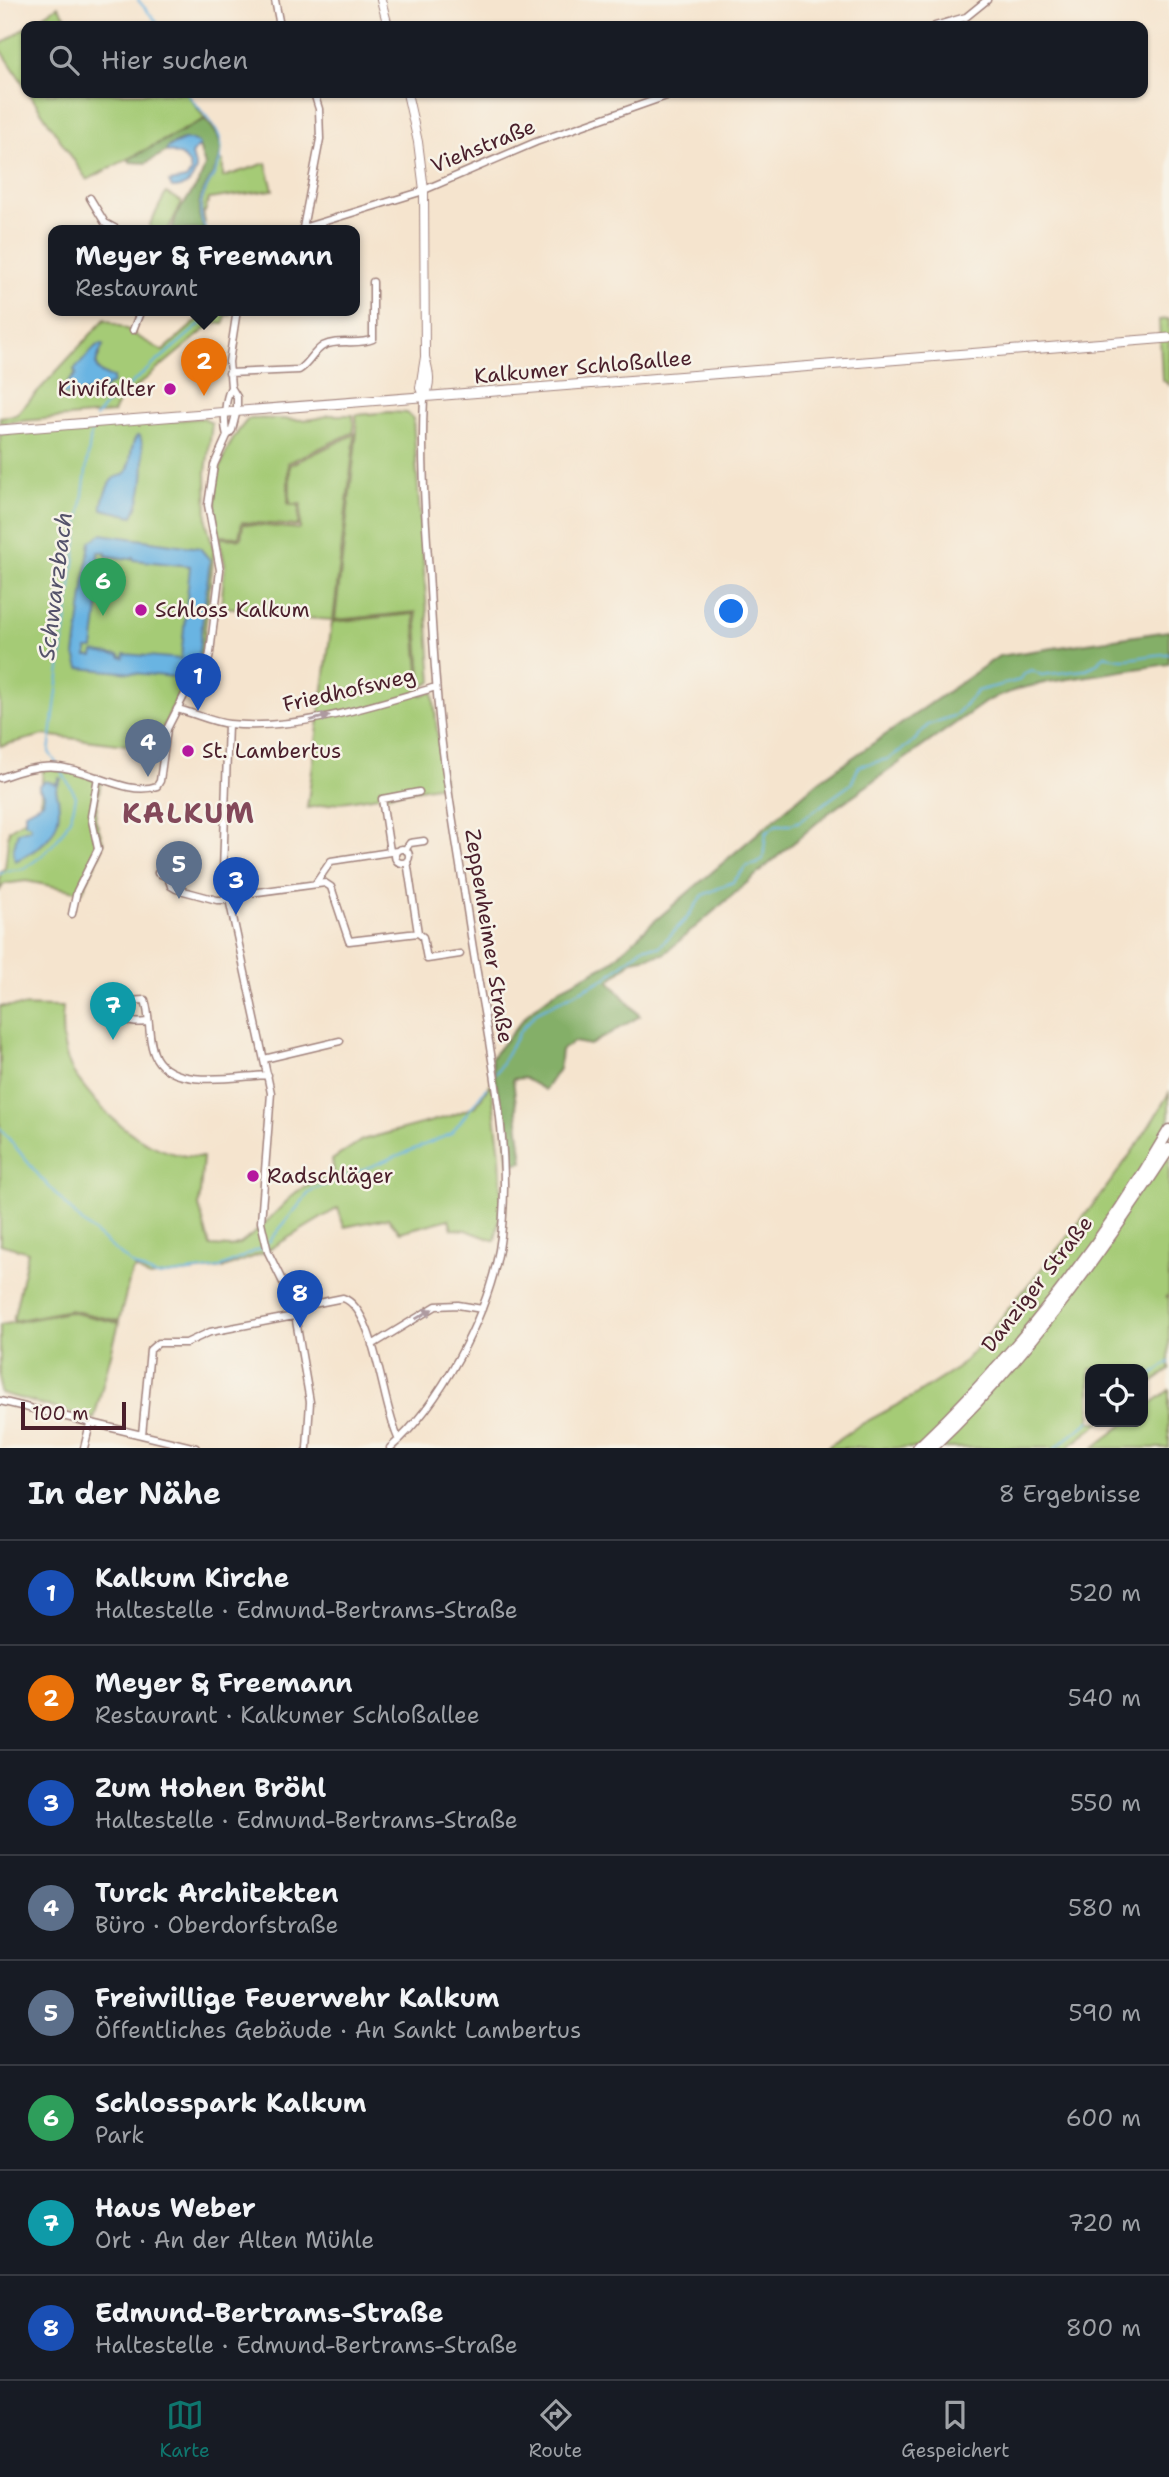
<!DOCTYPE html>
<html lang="de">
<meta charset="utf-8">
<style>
body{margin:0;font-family:"Shantell Sans",sans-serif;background:#242831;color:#f1f3f6}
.controls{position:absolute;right:21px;bottom:21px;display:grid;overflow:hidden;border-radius:14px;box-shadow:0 2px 5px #0004}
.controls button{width:63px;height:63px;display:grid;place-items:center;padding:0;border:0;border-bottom:2px solid #363941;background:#171b24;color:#f1f3f6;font:35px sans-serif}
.scale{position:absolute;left:21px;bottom:18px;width:105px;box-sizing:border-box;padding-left:7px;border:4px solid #4a1f2b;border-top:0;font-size:19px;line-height:24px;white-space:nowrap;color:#4a1f2b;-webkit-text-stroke:5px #f7f3e8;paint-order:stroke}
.you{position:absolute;left:732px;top:612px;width:24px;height:24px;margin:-18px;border:5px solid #fff;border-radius:50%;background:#1a73e8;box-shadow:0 0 0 10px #1a73e833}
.badge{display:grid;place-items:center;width:46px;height:46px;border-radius:50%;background:#0f766e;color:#fff;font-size:23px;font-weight:700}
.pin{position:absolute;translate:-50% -58px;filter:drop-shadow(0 2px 4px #0008)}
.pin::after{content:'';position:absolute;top:37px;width:24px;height:21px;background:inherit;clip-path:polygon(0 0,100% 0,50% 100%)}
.popup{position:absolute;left:48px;top:225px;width:312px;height:91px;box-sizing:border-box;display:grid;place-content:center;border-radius:14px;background:#171b24;filter:drop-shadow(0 2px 5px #0005);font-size:23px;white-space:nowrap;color:#9ea1a6}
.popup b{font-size:26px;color:#f1f3f6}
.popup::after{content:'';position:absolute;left:50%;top:100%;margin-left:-14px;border:14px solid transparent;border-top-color:#171b24}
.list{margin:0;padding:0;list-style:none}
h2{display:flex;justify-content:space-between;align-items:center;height:91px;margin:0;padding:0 28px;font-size:30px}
h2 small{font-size:23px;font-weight:400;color:#9ea1a6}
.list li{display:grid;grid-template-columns:46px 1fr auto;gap:21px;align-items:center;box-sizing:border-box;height:105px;padding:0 28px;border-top:2px solid #363941}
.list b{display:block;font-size:26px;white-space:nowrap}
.list p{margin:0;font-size:23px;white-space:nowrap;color:#9ea1a6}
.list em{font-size:23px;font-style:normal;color:#9ea1a6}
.icon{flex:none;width:38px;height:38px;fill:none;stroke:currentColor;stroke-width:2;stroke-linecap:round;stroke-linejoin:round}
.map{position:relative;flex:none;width:1169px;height:1448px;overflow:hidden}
.search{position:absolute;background:#171b24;box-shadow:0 2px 5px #0004;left:21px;right:21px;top:21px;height:77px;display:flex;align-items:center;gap:18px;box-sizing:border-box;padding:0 24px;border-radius:14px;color:#9ea1a6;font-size:26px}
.sheet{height:931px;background:#171b24}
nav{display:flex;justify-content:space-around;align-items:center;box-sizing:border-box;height:98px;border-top:2px solid #363941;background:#171b24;font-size:19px;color:#9ea1a6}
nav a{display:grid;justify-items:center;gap:4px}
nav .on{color:#0f766e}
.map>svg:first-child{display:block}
.green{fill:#a5cb76;stroke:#787550;stroke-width:2;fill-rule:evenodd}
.forest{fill:#84af67;stroke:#676749;stroke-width:2}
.water{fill:#69b4e2;stroke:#5a6a86;stroke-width:2;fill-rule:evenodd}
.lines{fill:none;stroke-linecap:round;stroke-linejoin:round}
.stream{stroke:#69b4e2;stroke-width:2}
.minor-casing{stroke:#a0827c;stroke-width:9}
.tertiary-casing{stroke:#a0827c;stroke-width:10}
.secondary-casing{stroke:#a0827c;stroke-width:11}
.trunk-casing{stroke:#a0827c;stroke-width:13}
.minor{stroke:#fff;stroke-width:6}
.tertiary{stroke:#fff;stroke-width:8}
.secondary{stroke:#fff;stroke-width:9}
.trunk{stroke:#fff;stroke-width:10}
.oneway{fill:#ae9aa0}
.poi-dot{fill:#b5179e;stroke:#f7f3e8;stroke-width:2.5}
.labels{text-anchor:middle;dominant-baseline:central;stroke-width:5;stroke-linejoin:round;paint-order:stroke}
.street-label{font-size:21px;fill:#4a1f2b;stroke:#f7f3e8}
.poi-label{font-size:21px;fill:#4a1f2b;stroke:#f7f3e8;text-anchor:start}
.water-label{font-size:23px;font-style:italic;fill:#55536b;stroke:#f7f3e8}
.district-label{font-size:28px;font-weight:bold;letter-spacing:2px;fill:#83495a;stroke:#f7f3e8}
</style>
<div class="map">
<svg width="1169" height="1448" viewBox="0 0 1169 1448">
<rect width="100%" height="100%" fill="#f7f3e8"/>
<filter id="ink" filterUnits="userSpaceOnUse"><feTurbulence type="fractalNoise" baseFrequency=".0143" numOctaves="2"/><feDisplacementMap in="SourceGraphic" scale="14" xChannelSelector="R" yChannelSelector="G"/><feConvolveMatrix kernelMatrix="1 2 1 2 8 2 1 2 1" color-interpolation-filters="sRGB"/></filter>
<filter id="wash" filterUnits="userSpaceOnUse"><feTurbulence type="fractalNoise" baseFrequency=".00686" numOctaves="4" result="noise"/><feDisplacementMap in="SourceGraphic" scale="28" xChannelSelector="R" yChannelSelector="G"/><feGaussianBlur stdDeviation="1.57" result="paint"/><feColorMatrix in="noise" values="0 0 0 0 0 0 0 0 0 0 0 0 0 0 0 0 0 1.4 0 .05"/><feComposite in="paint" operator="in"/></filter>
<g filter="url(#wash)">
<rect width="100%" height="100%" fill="#f5e4ce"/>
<path class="green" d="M 58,6 L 72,26 L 28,26 Z
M 26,27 L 26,88 L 0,48 L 0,45 Z
M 29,93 L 187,93 L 205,119 L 87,180 Z
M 220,161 L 223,161 L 223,177 L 266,163 L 273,190 L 209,199 L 205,212 L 203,212 L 205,223 L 204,224 C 195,196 212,185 220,161 Z
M 166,193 L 182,202 L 168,230 L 156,230 L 149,226 Z
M 209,310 L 231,310 L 230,315 L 226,314 L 224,324 L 213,323 L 118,402 L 113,413 L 0,423 L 0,417 L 16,415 L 105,319 L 135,333 L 135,335 L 163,351 ZM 96,346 L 103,346 C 94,364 92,372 113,378 L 102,390 L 60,393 L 76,374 L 74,370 Z
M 1169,319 L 1169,385 L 1162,379 L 1159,320 Z
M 390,412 L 407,413 L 413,419 L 432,682 L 422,687 L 416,612 L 335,620 L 357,433 L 356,415 Z
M 329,415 L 353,415 L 354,432 L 288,463 L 288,505 L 299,505 L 298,526 L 242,522 L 239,537 L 220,536 C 209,491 218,453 248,419 C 275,416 303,425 329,415 Z
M 204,418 L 212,424 L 206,472 L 207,524 L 214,551 L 201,665 L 173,706 L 163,728 L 159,749 L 44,735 L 0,746 L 0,434 Z
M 355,434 L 333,620 L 291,617 L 291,613 L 221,607 L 225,564 L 219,538 L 241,539 L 243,524 L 300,529 L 301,504 L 290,504 L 290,465 Z
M 414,614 L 421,695 L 433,692 L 443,785 L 307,808 L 332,622 Z
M 43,768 L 67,771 L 101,780 L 95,818 L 103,841 L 102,849 L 82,892 L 26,881 L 4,884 L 0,890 L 0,872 L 5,868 L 9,830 L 40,809 Z
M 0,1006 L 63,1007 C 61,1026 62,1048 70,1066 C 73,1074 80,1081 85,1088 C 113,1125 155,1158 203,1157 L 199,1206 L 210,1246 L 231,1247 L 240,1244 L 258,1230 L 296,1192 L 334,1172 L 332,1160 L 362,1140 L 451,1116 L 476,1106 L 491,1083 L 500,1154 L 502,1204 L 495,1241 L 466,1230 L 452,1229 L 449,1219 L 400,1232 L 388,1218 L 344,1227 L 338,1208 L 263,1253 L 224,1268 L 149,1277 L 135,1268 L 131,1274 L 119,1321 L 70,1310 L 13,1321 L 28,1252 L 0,1244 Z
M 1169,1093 L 1169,1294 L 1167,1297 L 1169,1297 L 1169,1370 L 1143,1390 L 1143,1369 L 1090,1369 L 1090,1422 L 1101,1422 L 1067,1448 L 826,1448 L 858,1426 L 912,1397 L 958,1368 L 980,1344 C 1045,1262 1117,1185 1169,1093 Z
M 69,1312 L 119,1323 L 94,1419 L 0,1393 L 0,1325 Z
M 1169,1390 L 1169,1448 L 1093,1448 L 1127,1422 L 1143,1422 L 1143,1410 Z"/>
<path class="forest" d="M 205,119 C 211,126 218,133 220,142 C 228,174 183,192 205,230 L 172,230 L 177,214 L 199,182 L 205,166 L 198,143 C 187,137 178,141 168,147 L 167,151 L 146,163 L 130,162 L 129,159 Z
M 1169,631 L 1169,664 L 1049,682 L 1018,689 L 987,701 L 827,814 L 664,954 L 633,960 L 609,981 L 640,1016 L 590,1045 L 574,1042 L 561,1050 L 559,1069 L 545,1090 L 524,1078 L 513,1079 L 523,1162 L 509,1164 L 504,1123 L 491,1058 L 529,1012 L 559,989 L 610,963 L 650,925 L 819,781 L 999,656 Z"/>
<path class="water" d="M 184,140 L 192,140 L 199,144 L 199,148 L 196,148 L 192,155 L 196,169 C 192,183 186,188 172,188 L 169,182 L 186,179 L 191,173 C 190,158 179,154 166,151 L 168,147 Z
M 102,344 L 103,346 C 93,364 92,372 113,378 L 113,383 L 102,390 L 60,395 L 61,391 L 76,374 L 74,370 L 96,346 Z
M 137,436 L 140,436 C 147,458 144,496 133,516 L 102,509 C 101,502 108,482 114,478 C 118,476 122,476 125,474 C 133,467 128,446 137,436 Z
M 101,534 L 200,548 L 210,560 L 197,667 L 186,678 L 79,668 L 75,655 L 90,542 ZM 98,552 L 106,552 L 106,556 L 130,559 L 133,557 L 134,560 L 190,566 L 181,659 L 125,654 L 124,658 L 120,657 L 120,655 L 94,652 L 93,656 L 87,656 L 87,649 L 93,649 L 104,560 L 98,559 Z
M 59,778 L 61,779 L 56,789 C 67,827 47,846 15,861 L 13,851 L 18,832 L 31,828 L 30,824 L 25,823 L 25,812 L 43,802 L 44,794 L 39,789 L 39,785 L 46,781 L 56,784 Z"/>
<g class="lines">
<path class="stream" d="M 138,0 L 160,26
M 187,93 C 197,108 218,124 221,142 C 227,177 186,191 206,230
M 96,417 L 105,406 L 217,310
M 57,764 L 49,752 L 92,426
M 0,874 C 8,868 18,872 26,867 C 52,851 72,826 76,796 L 60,769
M 496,1073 L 520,1031 L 537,1012 L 606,978 L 644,947 L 659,947 L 687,918 L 703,895 L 733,882 L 747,866 L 757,864 L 763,859 L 766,833 L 776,825 L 789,825 L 800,821 L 851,784 L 859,766 L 888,759 L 913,742 L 928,725 L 956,715 L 977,691 L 1020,680 L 1025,673 L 1032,670 L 1041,675 L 1084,670 L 1095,665 L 1105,655 C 1128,665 1146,653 1169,654
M 0,1128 L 40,1177 L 83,1223 L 133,1265 L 145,1271 L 157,1276 L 219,1268 L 266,1246
M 269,1242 L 308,1194 L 315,1189 L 451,1134 L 486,1088
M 1143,1382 L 1169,1362
M 1055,1448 L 1090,1421"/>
</g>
</g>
<g filter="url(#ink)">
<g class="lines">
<g class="minor-casing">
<path id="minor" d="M 275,0 L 280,26
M 935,26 L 966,17 L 987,0
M 90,198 L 105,223 L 118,230
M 303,228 L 417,193 L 536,142 L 675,93
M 303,228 L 320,139 L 319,109 L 314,93
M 133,330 L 141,310
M 229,373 L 299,370 C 309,364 313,352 323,346 C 338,338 358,346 373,339 L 373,282
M 227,436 C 223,422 225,399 231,387
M 177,709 C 194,713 212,722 229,724 C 297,731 371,706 436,687
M 228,724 L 223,871 L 271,1093 L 261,1222 L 268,1252 L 293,1303 L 310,1402 L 307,1448
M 0,778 C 19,771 37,765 58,767 C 89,769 128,797 157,786 L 160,781 L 167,729 L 187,690 L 208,662 L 210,653 L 220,570 L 208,505 L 214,465 L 227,436 L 232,430 L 237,410 L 237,397 L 231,387 L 229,362 L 237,310
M395 856a7 7 0 1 1 14 0a7 7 0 1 1-14 0Z
M 405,850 L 410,843 L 424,841
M 390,851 L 382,799 L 419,792
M 407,861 L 418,933 L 423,937 L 427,959 L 460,954
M 158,873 L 168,877 L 171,886 L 176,889 L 217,900 L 229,900
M 316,883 L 331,861 L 397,851
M 228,896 L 325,883 L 331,887 L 349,941 L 418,933
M 72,914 L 77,891 L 98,849 L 91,816 L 98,777
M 148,1022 C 131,1023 123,1025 124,1004 L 127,1001 L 145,1000 C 151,1018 147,1041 156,1058 C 174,1090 238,1076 268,1075
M 264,1059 L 340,1041
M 293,1308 L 343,1298 C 376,1309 382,1408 399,1440
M 372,1345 L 436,1306 L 458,1305 L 482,1309
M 0,1401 L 196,1448
M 142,1435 L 150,1350 L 158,1343 L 186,1343 L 210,1332 L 294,1316
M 84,1448 L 90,1424
M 390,1448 C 441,1404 487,1316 499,1250 C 516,1150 486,1035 471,936 C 461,869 449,803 441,736 C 435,682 432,627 429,572 C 425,514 421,456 424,398"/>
</g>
<g class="tertiary-casing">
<path id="tertiary" d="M 381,0 L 388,26
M 407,93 L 418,142 L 424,190 L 425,357 C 429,372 432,383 424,398
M 424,398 L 420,388 L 425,357"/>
</g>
<g class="secondary-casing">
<path id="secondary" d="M 0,430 L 1169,338"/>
</g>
<g class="trunk-casing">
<path id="trunk" d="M 918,1448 C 1015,1356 1102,1246 1169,1130
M 931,1448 C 1025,1360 1099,1256 1169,1149"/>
</g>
<use href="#minor" class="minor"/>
<use href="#tertiary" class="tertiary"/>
<use href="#secondary" class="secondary"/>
<use href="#trunk" class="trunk"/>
</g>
<defs><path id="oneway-solid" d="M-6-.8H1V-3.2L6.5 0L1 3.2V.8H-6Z" transform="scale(1.75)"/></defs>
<g class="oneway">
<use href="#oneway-solid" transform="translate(320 718) rotate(-15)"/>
<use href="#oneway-solid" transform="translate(424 1314) rotate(-31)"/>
</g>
</g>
<g class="poi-dot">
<circle cx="170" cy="389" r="7"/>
<circle cx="141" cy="610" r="7"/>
<circle cx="188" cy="751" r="7"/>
<circle cx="253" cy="1176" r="7"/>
</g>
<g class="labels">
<g class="street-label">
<text transform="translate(483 146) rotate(-22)">Viehstraße</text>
<text transform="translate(583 367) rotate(-5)">Kalkumer Schloßallee</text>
<text transform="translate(349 690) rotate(-13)">Friedhofsweg</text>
<text transform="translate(489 936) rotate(81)">Zeppenheimer Straße</text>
<text transform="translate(1037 1284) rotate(-52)">Danziger Straße</text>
</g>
<g class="poi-label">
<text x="156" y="389" text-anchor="end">Kiwifalter</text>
<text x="155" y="610">Schloss Kalkum</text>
<text x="202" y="751">St. Lambertus</text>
<text x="267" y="1176">Radschläger</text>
</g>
<g class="water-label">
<text transform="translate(55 586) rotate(-83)">Schwarzbach</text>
</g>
<g class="district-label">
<text x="189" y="813">KALKUM</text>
</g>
</g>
</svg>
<div class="controls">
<button><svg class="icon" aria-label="locate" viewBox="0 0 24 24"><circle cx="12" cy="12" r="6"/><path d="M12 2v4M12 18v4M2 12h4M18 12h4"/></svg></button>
</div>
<div class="scale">100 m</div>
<div class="you"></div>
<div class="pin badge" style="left:198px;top:711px;background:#1a4fb4">1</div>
<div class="pin badge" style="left:204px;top:396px;background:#e8710a">2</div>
<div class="popup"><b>Meyer &amp; Freemann</b>Restaurant</div>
<div class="pin badge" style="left:236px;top:915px;background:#1a4fb4">3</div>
<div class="pin badge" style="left:148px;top:777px;background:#5c6f8a">4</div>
<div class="pin badge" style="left:179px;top:899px;background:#5c6f8a">5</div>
<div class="pin badge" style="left:103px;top:616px;background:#2e9e5b">6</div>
<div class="pin badge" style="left:113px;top:1040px;background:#0f9aa8">7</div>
<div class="pin badge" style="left:300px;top:1328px;background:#1a4fb4">8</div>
<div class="search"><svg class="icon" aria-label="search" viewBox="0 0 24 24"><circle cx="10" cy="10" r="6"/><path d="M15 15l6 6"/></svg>Hier suchen</div>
</div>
<section class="sheet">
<h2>In der Nähe<small>8 Ergebnisse</small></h2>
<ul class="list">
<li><span class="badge" style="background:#1a4fb4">1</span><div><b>Kalkum Kirche</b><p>Haltestelle · Edmund-Bertrams-Straße</p></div><em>520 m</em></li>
<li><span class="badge" style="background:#e8710a">2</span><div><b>Meyer &amp; Freemann</b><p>Restaurant · Kalkumer Schloßallee</p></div><em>540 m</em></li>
<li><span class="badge" style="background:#1a4fb4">3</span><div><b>Zum Hohen Bröhl</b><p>Haltestelle · Edmund-Bertrams-Straße</p></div><em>550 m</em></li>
<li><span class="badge" style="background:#5c6f8a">4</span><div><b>Turck Architekten</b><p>Büro · Oberdorfstraße</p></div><em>580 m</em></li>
<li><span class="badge" style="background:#5c6f8a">5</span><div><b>Freiwillige Feuerwehr Kalkum</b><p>Öffentliches Gebäude · An Sankt Lambertus</p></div><em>590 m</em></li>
<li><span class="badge" style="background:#2e9e5b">6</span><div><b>Schlosspark Kalkum</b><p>Park</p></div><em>600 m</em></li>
<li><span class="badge" style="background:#0f9aa8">7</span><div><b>Haus Weber</b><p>Ort · An der Alten Mühle</p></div><em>720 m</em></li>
<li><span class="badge" style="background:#1a4fb4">8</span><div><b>Edmund-Bertrams-Straße</b><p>Haltestelle · Edmund-Bertrams-Straße</p></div><em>800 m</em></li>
</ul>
</section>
<nav>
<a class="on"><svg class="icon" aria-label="map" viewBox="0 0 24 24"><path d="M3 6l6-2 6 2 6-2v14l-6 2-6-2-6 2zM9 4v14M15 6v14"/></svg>Karte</a>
<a><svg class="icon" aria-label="directions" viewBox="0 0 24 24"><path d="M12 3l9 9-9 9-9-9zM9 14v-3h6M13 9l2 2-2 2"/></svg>Route</a>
<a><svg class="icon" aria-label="saved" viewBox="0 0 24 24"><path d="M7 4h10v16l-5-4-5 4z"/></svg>Gespeichert</a>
</nav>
